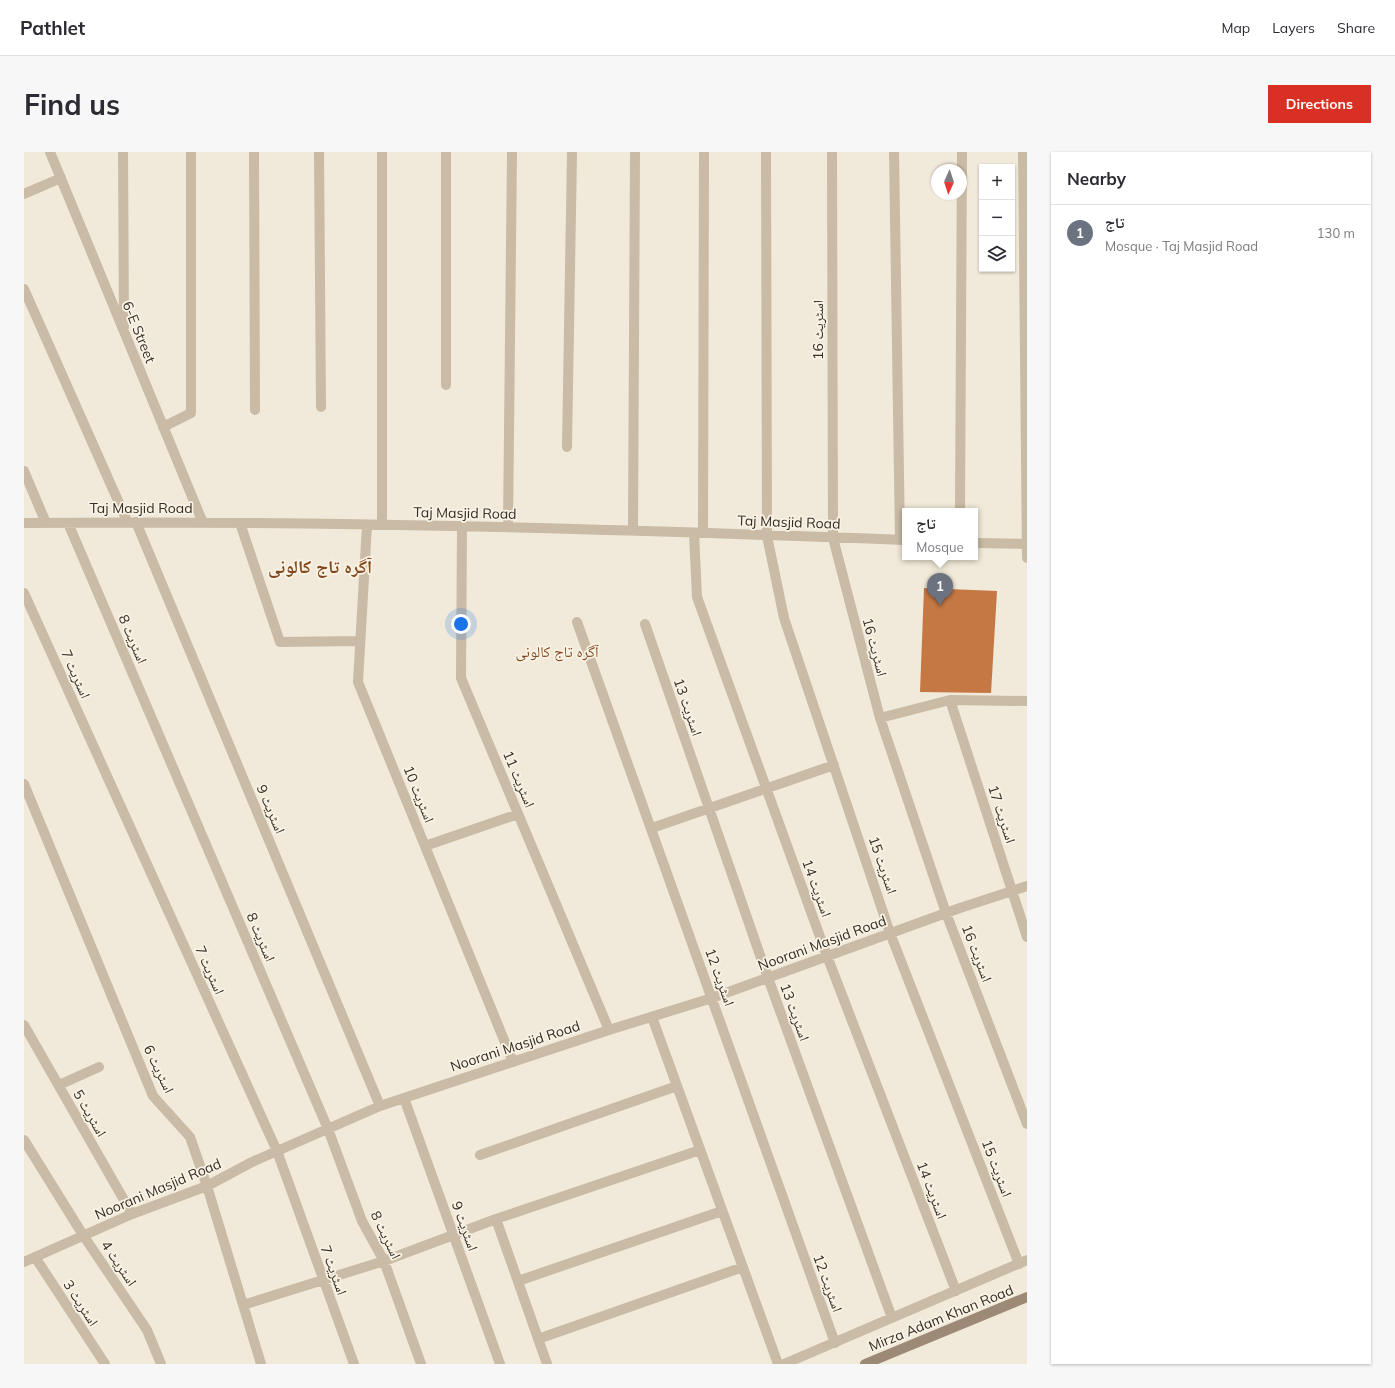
<!DOCTYPE html>
<meta charset="utf-8">
<style>
body{margin:0;font-family:Mulish,"Noto Naskh Arabic",sans-serif;background:#f7f7f7;color:#2b2b33}
.controls{position:absolute;right:12px;top:12px;display:grid;overflow:hidden;border-radius:0px;box-shadow:0 1px 3px #0004}
.controls button{width:36px;height:36px;display:grid;place-items:center;padding:0;border:0;border-bottom:1px solid #e1e1e2;background:#fff;color:#2b2b33;font:20px sans-serif}
.compass{position:absolute;left:907px;top:12px;width:36px;height:36px;border-radius:50%;background:#fff;box-shadow:0 1px 3px #0004;rotate:183deg}
.you{position:absolute;left:437px;top:472px;width:14px;height:14px;margin:-10px;border:3px solid #fff;border-radius:50%;background:#1a73e8;box-shadow:0 0 0 6px #1a73e833}
.badge{display:grid;place-items:center;width:26px;height:26px;border-radius:50%;background:#d93025;color:#fff;font-size:13px;font-weight:700}
.pin{position:absolute;translate:-50% -33px;filter:drop-shadow(0 1px 2px #0008)}
.pin::after{content:'';position:absolute;top:21px;width:14px;height:12px;background:inherit;clip-path:polygon(0 0,100% 0,50% 100%)}
.popup{position:absolute;left:878px;top:356px;width:76px;height:52px;box-sizing:border-box;display:grid;place-content:center;border-radius:0px;background:#fff;filter:drop-shadow(0 1px 3px #0005);font-size:13px;white-space:nowrap;color:#7c7c81}
.popup b{font-size:15px;color:#2b2b33}
.popup::after{content:'';position:absolute;left:50%;top:100%;margin-left:-8px;border:8px solid transparent;border-top-color:#fff}
.list{margin:0;padding:0;list-style:none}
h2{display:flex;justify-content:space-between;align-items:center;height:52px;margin:0;padding:0 16px;font-size:17px}
h2 small{font-size:13px;font-weight:400;color:#7c7c81}
.list li{display:grid;grid-template-columns:26px 1fr auto;gap:12px;align-items:center;box-sizing:border-box;height:56px;padding:0 16px;border-top:1px solid #e1e1e2}
.list b{display:block;font-size:15px;white-space:nowrap}
.list p{margin:0;font-size:13px;white-space:nowrap;color:#7c7c81}
.list em{font-size:13px;font-style:normal;color:#7c7c81}
.icon{flex:none;width:22px;height:22px;fill:none;stroke:currentColor;stroke-width:2;stroke-linecap:round;stroke-linejoin:round}
.map{position:relative;flex:none;width:1003px;height:1212px;overflow:hidden;border-radius:0px}
header{display:flex;align-items:center;gap:24px;box-sizing:border-box;height:56px;padding:0 20px;background:#fff;border-bottom:1px solid #e1e1e2}
header strong{font-size:19px}
nav{display:flex;gap:22px;margin-inline-start:auto;font-size:14px}
.intro{display:flex;align-items:center;justify-content:space-between;box-sizing:border-box;height:96px;padding:0 24px}
h1{margin:0;font-size:28px}
.button{padding:10px 18px;border-radius:0px;background:#d93025;color:#fff;font-size:14px;font-weight:700}
main{display:flex;gap:24px;padding:0 24px}
aside{flex:1;background:#fff;border-radius:0px;box-shadow:0 1px 3px #0004}
.map>svg:first-child{display:block}
.building{fill:#c57843}
.lines{fill:none;stroke-linecap:round;stroke-linejoin:round}
.minor{stroke:#c9bba5;stroke-width:10}
.secondary{stroke:#9c8a76;stroke-width:10}
.labels{text-anchor:middle;dominant-baseline:central;stroke-width:3.5;stroke-linejoin:round;paint-order:stroke}
.street-label{font-size:14px;fill:#342d26;stroke:#f9f3e5}
.neighbourhood-label{font-size:15px;fill:#824820;stroke:#f9f3e5}
.district-label{font-size:18px;font-weight:bold;fill:#824820;stroke:#f9f3e5}
</style>
<header>
<strong>Pathlet</strong>
<nav><a>Map</a><a>Layers</a><a>Share</a></nav>
</header>
<div class="intro"><h1>Find us</h1><a class="button">Directions</a></div>
<main>
<div class="map">
<svg width="1003" height="1212" viewBox="0 0 1003 1212">
<rect width="100%" height="100%" fill="#f1e9d9"/>
<path class="building" d="M 900,436 L 973,439 L 967,541 L 896,540 Z"/>
<g class="lines">
<path class="minor" d="M 26,0 L 179,371
M 99,0 L 100,175
M 230,0 L 231,258
M 295,0 L 297,255
M 742,0 L 743,384 L 760,466 L 866,781 L 995,1112
M 808,0 L 809,386 L 856,566 L 922,761 L 1003,972
M 870,0 L 876,388
M 999,0 L 1003,406
M 0,42 L 37,26
M 0,137 L 103,369
M 422,233 L 422,0
M 139,275 L 167,261 L 167,0
M 543,295 L 548,0
M 0,319 L 22,371
M 936,359 L 938,0
M 112,370 L 356,954
M 0,371 C 294,368 588,377 881,388
M 44,371 L 304,977 L 338,1069 L 360,1109 L 397,1212
M 216,371 L 256,490 L 336,489
M 343,373 L 334,530 L 489,910
M 358,373 L 358,0
M 438,375 L 437,526 L 585,878
M 484,375 L 488,0
M 609,378 L 611,0
M 670,381 L 673,445 L 803,804 L 932,1139
M 679,381 L 680,0
M 951,391 L 1003,392
M 0,441 L 253,999 L 330,1212
M 553,470 L 811,1191
M 621,472 L 744,826 L 868,1166
M 926,548 L 1003,785
M 856,566 L 926,548 L 1003,549
M 0,632 L 129,944 L 166,985 L 183,1034 L 237,1212
M 628,676 L 810,613
M 401,694 L 494,662
M 628,865 L 754,1212
M 0,873 L 108,1062
M 35,933 L 75,915
M 380,946 L 476,1212
M 0,988 L 59,1083 L 123,1178 L 137,1212
M 456,1003 L 653,934
M 11,1105 L 81,1212
M 0,1110 L 108,1062 L 183,1034 L 228,1010 L 356,954 L 585,878 L 688,846 L 933,757 L 1003,734
M 494,1129 L 698,1059
M 219,1153 L 360,1109 L 472,1067
M 514,1187 L 719,1115
M 523,1212 L 472,1067 L 676,998
M 760,1212 L 1003,1108"/>
<path class="secondary" d="M 841,1212 L 1003,1145"/>
</g>
<g class="labels">
<g class="street-label">
<text transform="translate(794 178) rotate(-90)">اسٹریٹ 16</text>
<text transform="translate(115 180) rotate(68)">6-E Street</text>
<text x="117" y="356">Taj Masjid Road</text>
<text transform="translate(441 361) rotate(1)">Taj Masjid Road</text>
<text transform="translate(765 370) rotate(2)">Taj Masjid Road</text>
<text transform="translate(109 487) rotate(67)">اسٹریٹ 8</text>
<text transform="translate(851 495) rotate(75)">اسٹریٹ 16</text>
<text transform="translate(52 522) rotate(66)">اسٹریٹ 7</text>
<text transform="translate(664 555) rotate(71)">اسٹریٹ 13</text>
<text transform="translate(495 627) rotate(67)">اسٹریٹ 11</text>
<text transform="translate(395 642) rotate(68)">اسٹریٹ 10</text>
<text transform="translate(247 657) rotate(67)">اسٹریٹ 9</text>
<text transform="translate(978 662) rotate(72)">اسٹریٹ 17</text>
<text transform="translate(859 713) rotate(71)">اسٹریٹ 15</text>
<text transform="translate(793 736) rotate(70)">اسٹریٹ 14</text>
<text transform="translate(237 785) rotate(67)">اسٹریٹ 8</text>
<text transform="translate(798 791) rotate(-20)">Noorani Masjid Road</text>
<text transform="translate(953 801) rotate(69)">اسٹریٹ 16</text>
<text transform="translate(186 818) rotate(66)">اسٹریٹ 7</text>
<text transform="translate(696 825) rotate(70)">اسٹریٹ 12</text>
<text transform="translate(771 860) rotate(70)">اسٹریٹ 13</text>
<text transform="translate(491 894) rotate(-18)">Noorani Masjid Road</text>
<text transform="translate(135 917) rotate(64)">اسٹریٹ 6</text>
<text transform="translate(66 961) rotate(60)">اسٹریٹ 5</text>
<text transform="translate(973 1016) rotate(69)">اسٹریٹ 15</text>
<text transform="translate(134 1037) rotate(-23)">Noorani Masjid Road</text>
<text transform="translate(908 1038) rotate(69)">اسٹریٹ 14</text>
<text transform="translate(441 1074) rotate(70)">اسٹریٹ 9</text>
<text transform="translate(362 1083) rotate(64)">اسٹریٹ 8</text>
<text transform="translate(95 1111) rotate(56)">اسٹریٹ 4</text>
<text transform="translate(310 1118) rotate(70)">اسٹریٹ 7</text>
<text transform="translate(804 1131) rotate(70)">اسٹریٹ 12</text>
<text transform="translate(57 1151) rotate(57)">اسٹریٹ 3</text>
<text transform="translate(917 1166) rotate(-22)">Mirza Adam Khan Road</text>
</g>
<g class="neighbourhood-label">
<text x="533" y="499">آگرہ تاج کالونی</text>
</g>
<g class="district-label">
<text x="296" y="414">آگرہ تاج کالونی</text>
</g>
</g>
</svg>
<div class="controls">
<button>+</button>
<button>−</button>
<button><svg class="icon" aria-label="layers" viewBox="0 0 24 24"><path d="M12 4l9 5-9 5-9-5zM3 14l9 5 9-5"/></svg></button>
</div>
<svg class="compass" viewBox="-18 -18 36 36"><path d="M0-13l5 13h-10z" fill="#e53935"/><path d="M0 13l5-13h-10z" fill="#7c7c81"/></svg>
<div class="you"></div>
<div class="pin badge" style="left:916px;top:454px;background:#6b7280">1</div>
<div class="popup"><b>تاج</b>Mosque</div>
</div>
<aside>
<h2>Nearby<small></small></h2>
<ul class="list">
<li><span class="badge" style="background:#6b7280">1</span><div><b>تاج</b><p>Mosque · Taj Masjid Road</p></div><em>130 m</em></li>
</ul>
</aside>
</main>
